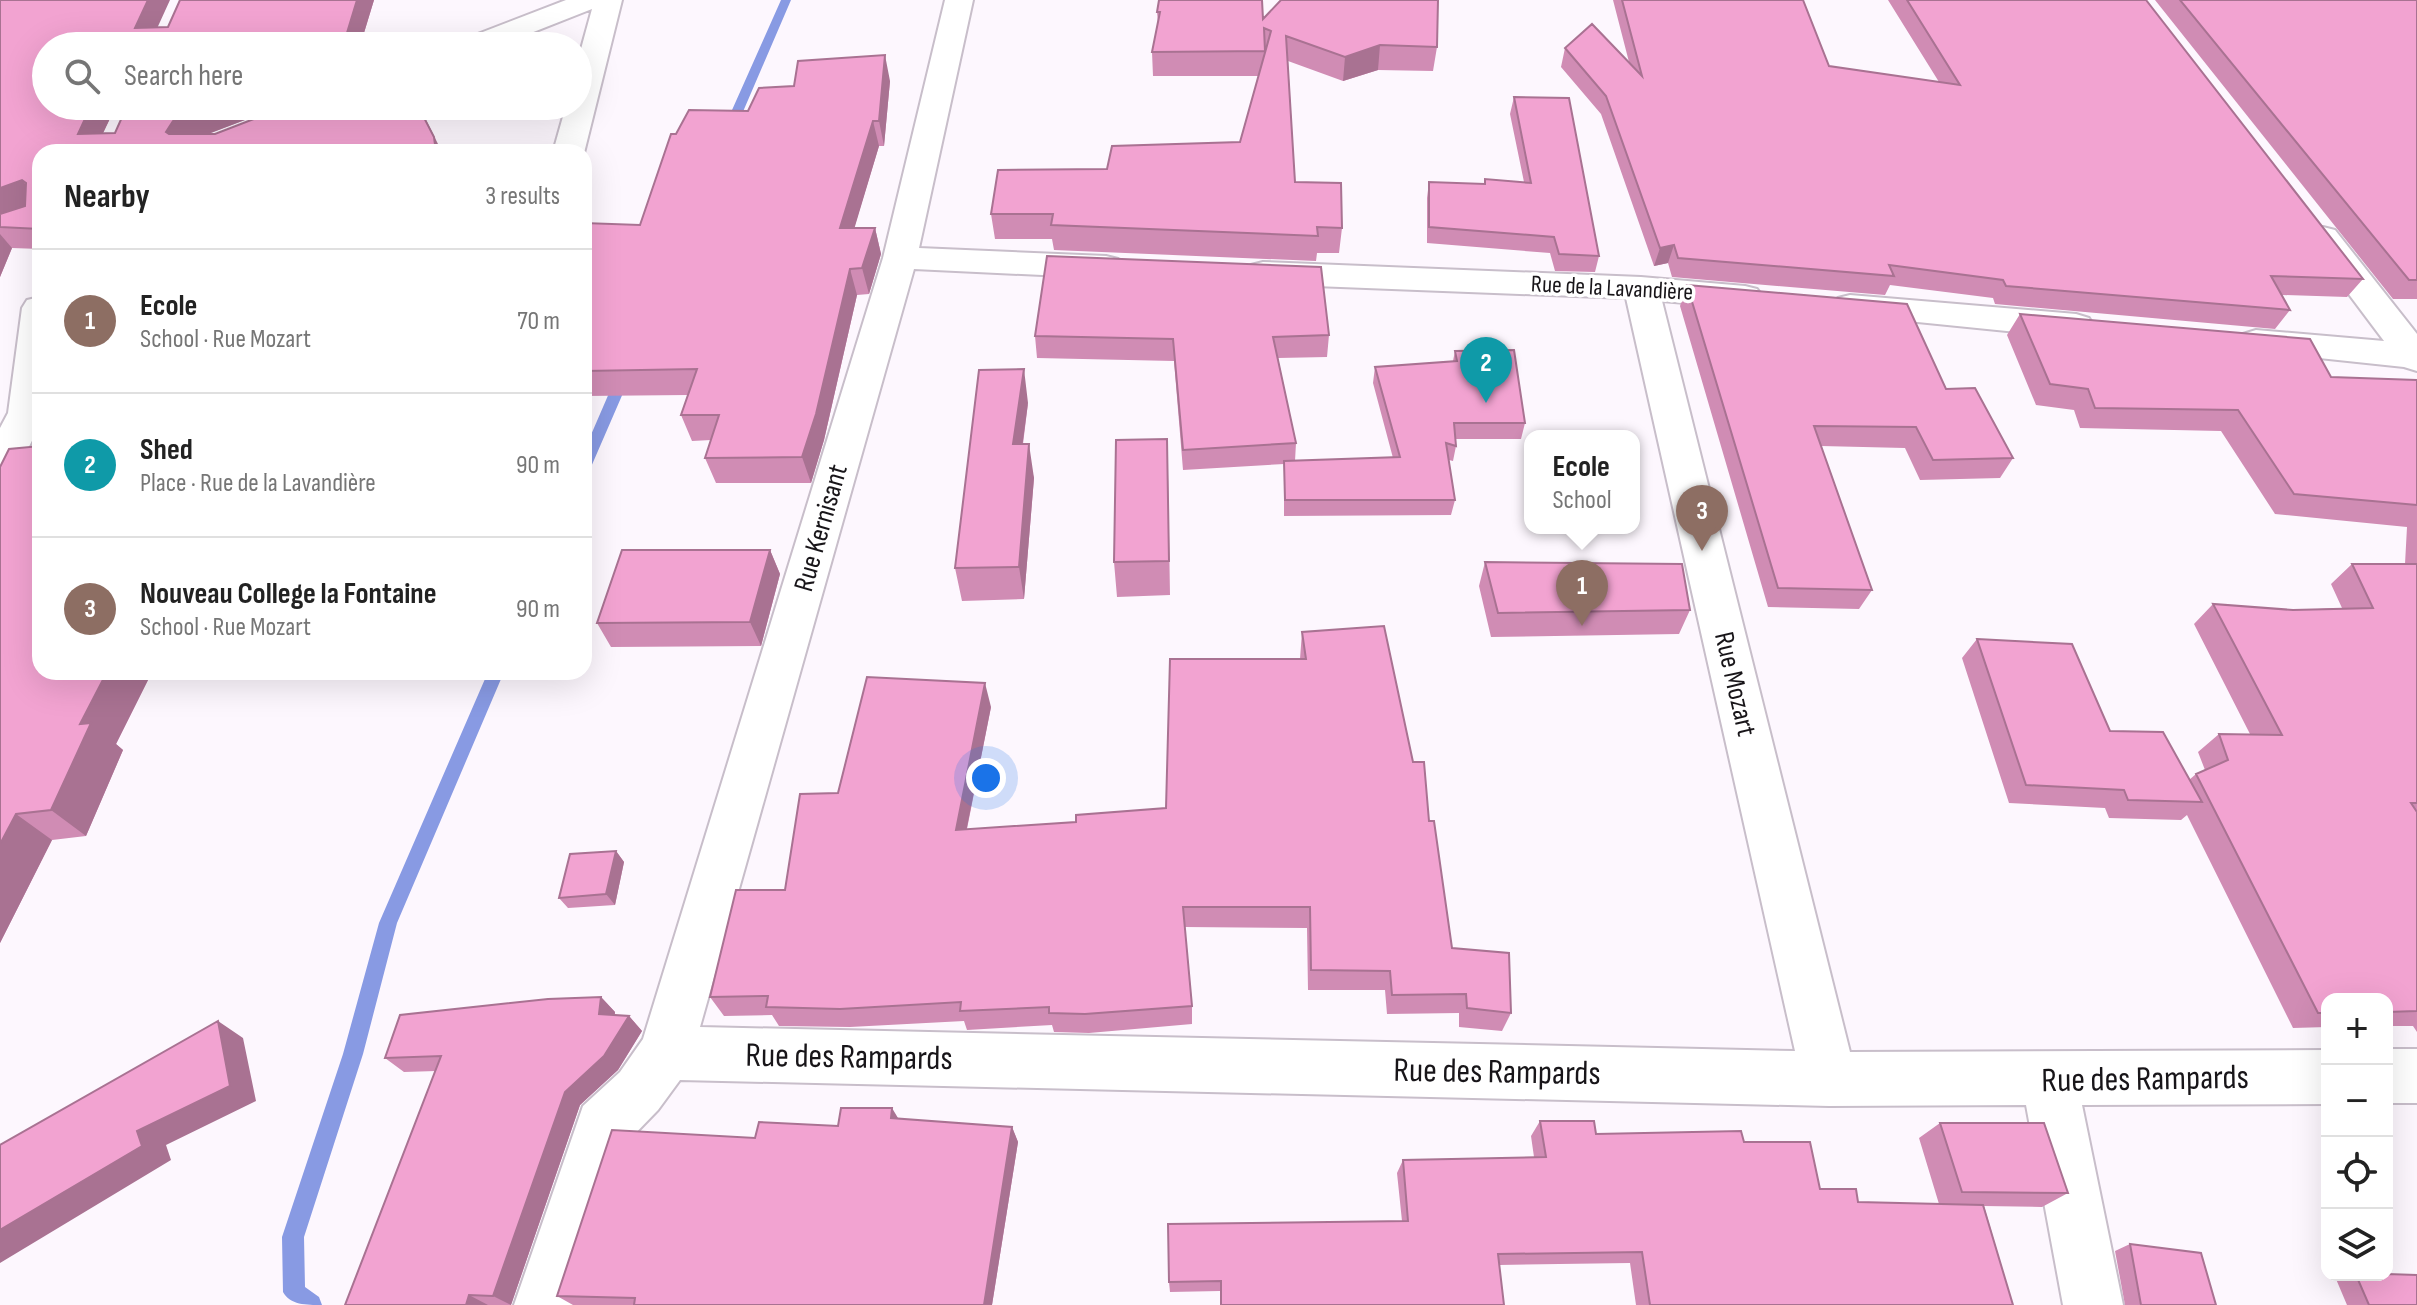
<!DOCTYPE html>
<meta charset="utf-8">
<style>
body{margin:0;font-family:"Sofia Sans Condensed",sans-serif;background:#f2f2f2;color:#222}
.controls{position:absolute;right:24px;bottom:24px;display:grid;overflow:hidden;border-radius:16px;box-shadow:0 8px 32px #0002}
.controls button{width:72px;height:72px;display:grid;place-items:center;padding:0;border:0;border-bottom:2px solid #e0e0e0;background:#fff;color:#222;font:40px sans-serif}
.you{position:absolute;left:986px;top:778px;width:28px;height:28px;margin:-20px;border:6px solid #fff;border-radius:50%;background:#1a73e8;box-shadow:0 0 0 12px #1a73e833}
.badge{display:grid;place-items:center;width:52px;height:52px;border-radius:50%;background:#2563eb;color:#fff;font-size:26px;font-weight:700}
.pin{position:absolute;translate:-50% -66px;filter:drop-shadow(0 2px 4px #0008)}
.pin::after{content:'';position:absolute;top:42px;width:28px;height:24px;background:inherit;clip-path:polygon(0 0,100% 0,50% 100%)}
.popup{position:absolute;left:1524px;top:430px;width:116px;height:104px;box-sizing:border-box;display:grid;place-content:center;border-radius:16px;background:#fff;filter:drop-shadow(0 2px 6px #0005);font-size:26px;white-space:nowrap;color:#767676}
.popup b{font-size:30px;color:#222}
.popup::after{content:'';position:absolute;left:50%;top:100%;margin-left:-16px;border:16px solid transparent;border-top-color:#fff}
.list{margin:0;padding:0;list-style:none}
h2{display:flex;justify-content:space-between;align-items:center;height:104px;margin:0;padding:0 32px;font-size:34px}
h2 small{font-size:26px;font-weight:400;color:#767676}
.list li{display:grid;grid-template-columns:52px 1fr auto;gap:24px;align-items:center;box-sizing:border-box;height:144px;padding:0 32px;border-top:2px solid #e0e0e0}
.list b{display:block;font-size:30px;white-space:nowrap}
.list p{margin:0;font-size:26px;white-space:nowrap;color:#767676}
.list em{font-size:26px;font-style:normal;color:#767676}
.icon{flex:none;width:44px;height:44px;fill:none;stroke:currentColor;stroke-width:2;stroke-linecap:round;stroke-linejoin:round}
.map{position:relative;flex:none;width:2417px;height:1305px;overflow:hidden}
.search{position:absolute;background:#fff;box-shadow:0 8px 32px #0002;left:32px;top:32px;width:560px;height:88px;display:flex;align-items:center;gap:20px;box-sizing:border-box;padding:0 28px;border-radius:44px;color:#767676;font-size:30px}
.panel{position:absolute;background:#fff;box-shadow:0 8px 32px #0002;left:32px;top:144px;width:560px;height:536px;border-radius:24px}
.map>svg:first-child{display:block}
.lines{fill:none;stroke-linecap:round;stroke-linejoin:round}
.stream{fill:#889ae3;fill-rule:evenodd}
.minor-casing{stroke:#c8beca;stroke-width:4}
.minor{fill:#fff;fill-rule:evenodd}
.wall{fill:#d08cb4}
.shaded-wall{fill:#a97292}
.building{fill:#f2a3d1;stroke:#a97292;stroke-width:2}
.labels{text-anchor:middle;dominant-baseline:central;stroke-width:7;stroke-linejoin:round;paint-order:stroke}
.far-street-label{font-size:24px;fill:#181519;stroke:#fff}
.street-label{font-size:28px;fill:#181519;stroke:#fff}
.near-street-label{font-size:34px;fill:#181519;stroke:#fff}
</style>
<div class="map">
<svg width="2417" height="1305" viewBox="0 0 2417 1305">
<rect width="100%" height="100%" fill="#fdf7fe"/>
<g class="lines">
<path class="stream" d="M 781,0 L 791,0 L 736,128 L 726,130 L 724,128 Z
M 623,372 L 630,377 L 591,467 L 584,472 L 584,451 L 616,377 Z
M 488,672 L 504,672 L 397,923 L 363,1054 L 304,1237 L 305,1287 L 319,1297 L 322,1305 C 306,1305 290,1305 283,1292 L 282,1237 L 343,1054 L 379,923 Z"/>
<g class="minor-casing">
<path id="minor" d="M 566,0 L 622,0 L 584,153 L 553,152 L 566,106 L 578,106 L 578,60 L 592,9 L 498,46 L 458,46 L 462,40 Z
M 945,0 L 973,0 L 919,248 L 1106,256 L 1118,259 L 1123,267 L 1118,275 L 1106,278 L 914,269 L 700,1027 L 1795,1051 L 1626,298 L 1263,284 L 1251,281 L 1246,273 L 1251,265 L 1263,262 L 1641,277 L 1745,286 L 1757,289 L 1763,297 L 1757,305 L 1745,308 L 1662,301 L 1850,1052 L 2327,1050 L 2327,1104 L 2082,1105 L 2123,1305 L 2063,1305 L 2026,1105 L 1829,1106 L 680,1080 L 658,1110 L 626,1143 L 574,1305 L 514,1305 L 583,1106 L 620,1072 L 643,1039 L 883,258 Z
M 2323,227 L 2335,230 L 2417,334 L 2417,371 L 2404,367 L 2243,350 L 2238,342 L 2243,334 L 2256,330 L 2384,341 L 2306,237 L 2311,230 Z
M 1850,295 L 2076,314 L 2089,318 L 2094,326 L 2089,334 L 2076,338 L 1838,314 L 1832,306 L 1838,298 Z
M 40,297 L 40,425 L 14,476 L 0,480 L 0,428 L 8,413 L 22,308 L 27,300 Z
M 2387,1049 L 2417,1049 L 2417,1103 L 2387,1103 Z"/>
</g>
<use href="#minor" class="minor"/>
</g>
<path class="wall" d="M 0,0 L 158,27 L 168,27 L 180,0 L 374,0 L 360,46 L 46,46 L 46,106 L 116,106 L 103,133 L 115,133 L 127,106 L 282,106 L 208,134 L 442,152 L 40,152 L 40,249 L 12,248 L 0,277 Z
M 1613,0 L 1803,0 L 1829,66 L 1939,82 L 1888,0 L 2146,0 L 2363,279 L 2347,297 L 2282,295 L 2290,310 L 2275,329 L 1995,304 L 1993,298 L 1890,285 L 1885,295 L 1672,277 L 1668,263 L 1654,266 L 1601,114 L 1561,67 L 1565,48 L 1629,62 Z
M 2155,0 L 2417,0 L 2417,299 L 2393,299 Z
M 1157,12 L 1263,19 L 1437,47 L 1433,71 L 1378,70 L 1343,81 L 1288,61 L 1295,182 L 1342,228 L 1339,253 L 1317,253 L 1316,261 L 1054,250 L 1052,239 L 995,239 L 991,214 L 1107,169 L 1240,142 L 1259,76 L 1153,76 L 1152,52 L 1158,23 Z
M 890,81 L 884,146 L 879,146 L 854,228 L 875,228 L 881,254 L 869,294 L 857,295 L 824,440 L 811,483 L 716,483 L 705,458 L 711,440 L 692,441 L 681,415 L 688,395 L 584,396 L 584,223 L 640,225 L 676,134 L 748,111 Z
M 1514,97 L 1599,256 L 1595,272 L 1555,271 L 1550,253 L 1427,243 L 1427,198 L 1429,182 L 1484,184 L 1524,182 L 1510,114 Z
M 1687,285 L 1946,389 L 2013,458 L 2000,478 L 1920,480 L 1905,448 L 1821,446 L 1872,590 L 1859,609 L 1768,607 L 1680,306 Z
M 2020,314 L 2331,377 L 2417,380 L 2417,1032 L 2413,1026 L 2387,1026 L 2387,999 L 2327,999 L 2327,1027 L 2293,1028 L 2187,815 L 2181,820 L 2109,818 L 2105,808 L 2009,803 L 1962,658 L 1977,639 L 2110,731 L 2189,780 L 2196,774 L 2205,770 L 2198,752 L 2219,734 L 2250,734 L 2194,624 L 2213,604 L 2293,610 L 2342,608 L 2331,584 L 2352,564 L 2405,564 L 2407,527 L 2275,514 L 2221,431 L 2080,428 L 2074,410 L 2036,405 L 2007,335 Z
M 1329,335 L 1327,357 L 1278,358 L 1296,443 L 1295,461 L 1393,458 L 1373,383 L 1375,367 L 1453,361 L 1455,351 L 1525,423 L 1521,439 L 1456,439 L 1456,446 L 1453,461 L 1449,460 L 1455,500 L 1451,515 L 1284,516 L 1284,464 L 1183,470 L 1174,361 L 1037,358 L 1035,336 Z
M 1028,403 L 1023,444 L 1034,478 L 1024,599 L 962,601 L 955,568 Z
M 0,467 L 40,672 L 152,672 L 116,744 L 123,750 L 86,836 L 52,840 L 0,943 Z
M 1168,474 L 1170,595 L 1117,597 L 1114,562 Z
M 770,550 L 780,574 L 761,646 L 611,647 L 597,623 Z
M 1485,562 L 1690,610 L 1679,634 L 1491,637 L 1479,586 Z
M 1302,632 L 1413,762 L 1429,821 L 1452,948 L 1511,1013 L 1502,1031 L 1459,1027 L 1459,1013 L 1387,1014 L 1385,990 L 1308,990 L 1307,928 L 1185,927 L 1192,1006 L 1192,1024 L 1089,1033 L 1054,1032 L 1052,1025 L 967,1030 L 964,1021 L 850,1027 L 779,1026 L 772,1015 L 724,1016 L 710,997 L 785,890 L 991,707 L 967,829 L 1076,822 L 1166,808 L 1300,659 Z
M 616,851 L 624,862 L 615,905 L 568,908 L 559,898 Z
M 601,997 L 615,1012 L 615,1015 L 629,1016 L 642,1031 L 618,1070 L 580,1105 L 511,1305 L 345,1305 L 436,1071 L 404,1072 L 385,1058 Z
M 898,1119 L 1012,1127 L 1018,1142 L 992,1305 L 573,1305 L 557,1296 L 755,1138 Z
M 1540,1121 L 1596,1134 L 1744,1142 L 1820,1189 L 1858,1202 L 1939,1204 L 1919,1138 L 1940,1123 L 2068,1193 L 2042,1207 L 1984,1206 L 2013,1305 L 1636,1305 L 1630,1263 L 1499,1265 L 1220,1291 L 1170,1292 L 1169,1282 L 1402,1221 L 1397,1173 L 1403,1160 L 1534,1157 L 1531,1136 Z
M 2130,1244 L 2216,1305 L 2125,1305 L 2115,1251 Z
M 2347,1275 L 2387,1275 L 2417,1305 L 2347,1305 L 2336,1279 Z"/>
<path class="shaded-wall" d="M 148,0 L 170,0 L 149,46 L 135,28 Z
M 357,0 L 374,0 L 360,46 L 343,46 Z
M 1380,45 L 1378,70 L 1343,81 L 1345,57 Z
M 885,55 L 890,81 L 884,146 L 879,121 Z
M 91,106 L 116,106 L 94,152 L 78,134 Z
M 214,106 L 282,106 L 187,142 L 180,152 L 166,132 L 173,121 Z
M 419,106 L 442,152 L 436,152 Z
M 873,121 L 879,146 L 847,253 L 840,228 Z
M 22,180 L 39,201 L 0,214 L 0,188 Z
M 875,228 L 881,254 L 869,294 L 862,268 Z
M 0,234 L 12,248 L 0,277 Z
M 1674,245 L 1668,263 L 1654,266 L 1660,248 Z
M 850,269 L 857,295 L 824,440 L 811,483 L 802,457 Z
M 1024,369 L 1028,403 L 1018,478 L 1013,444 Z
M 1029,444 L 1034,478 L 1024,599 L 1019,567 Z
M 770,550 L 780,574 L 761,646 L 750,622 Z
M 107,672 L 152,672 L 116,744 L 123,750 L 86,836 L 51,810 L 80,724 Z
M 985,683 L 991,707 L 962,852 L 956,830 Z
M 16,814 L 52,840 L 0,943 L 0,844 Z
M 616,851 L 624,862 L 615,905 L 606,894 Z
M 601,997 L 615,1012 L 613,1029 L 599,1014 Z
M 629,1016 L 642,1031 L 618,1070 L 580,1105 L 511,1305 L 493,1296 L 565,1092 Z
M 218,1021 L 243,1038 L 256,1101 L 166,1145 L 171,1160 L 0,1263 L 0,1230 L 137,1131 Z
M 892,1108 L 901,1123 L 891,1118 Z
M 1012,1127 L 1018,1142 L 992,1305 L 984,1305 Z
M 469,1295 L 488,1305 L 466,1305 Z"/>
<path class="building" d="M 0,0 L 148,0 L 135,28 L 168,27 L 180,0 L 357,0 L 343,46 L 46,46 L 46,106 L 91,106 L 78,134 L 115,133 L 127,106 L 214,106 L 173,121 L 166,132 L 169,134 L 215,134 L 287,106 L 418,106 L 434,137 L 436,152 L 40,152 L 40,229 L 0,227 L 0,214 L 25,206 L 26,183 L 22,180 L 0,188 Z
M 1159,0 L 1262,0 L 1263,19 L 1281,0 L 1438,0 L 1437,47 L 1380,45 L 1345,57 L 1286,36 L 1295,182 L 1341,183 L 1342,228 L 1317,227 L 1318,236 L 1051,225 L 1053,214 L 991,214 L 998,170 L 1107,169 L 1112,146 L 1240,142 L 1271,31 L 1264,28 L 1265,51 L 1152,52 L 1160,12 L 1157,12 Z
M 1622,0 L 1803,0 L 1829,66 L 1960,85 L 1907,0 L 2146,0 L 2363,279 L 2271,276 L 2290,310 L 2006,286 L 2003,280 L 1889,265 L 1894,276 L 1678,258 L 1674,245 L 1660,248 L 1606,96 L 1565,48 L 1592,24 L 1642,76 Z
M 2180,0 L 2417,0 L 2417,280 L 2409,280 Z
M 885,55 L 879,121 L 873,121 L 840,228 L 875,228 L 862,268 L 850,269 L 816,414 L 802,457 L 705,458 L 719,415 L 681,415 L 697,369 L 584,371 L 584,223 L 640,225 L 671,134 L 676,134 L 689,110 L 748,111 L 759,88 L 794,86 L 798,61 Z
M 1514,97 L 1569,98 L 1599,256 L 1559,254 L 1554,237 L 1429,227 L 1429,182 L 1485,184 L 1485,179 L 1531,183 Z
M 1047,256 L 1321,267 L 1329,335 L 1273,337 L 1296,443 L 1183,450 L 1173,339 L 1035,336 Z
M 1687,285 L 1907,304 L 1946,389 L 1975,388 L 2013,458 L 1933,460 L 1916,427 L 1814,426 L 1872,590 L 1778,588 Z
M 2020,314 L 2310,339 L 2331,377 L 2417,380 L 2417,505 L 2294,494 L 2238,410 L 2095,408 L 2088,389 L 2050,384 Z
M 1514,350 L 1525,423 L 1454,423 L 1456,446 L 1446,443 L 1455,500 L 1285,500 L 1284,461 L 1400,457 L 1375,367 L 1457,361 L 1455,351 Z
M 1024,369 L 1013,444 L 1029,444 L 1019,567 L 955,568 L 979,370 Z
M 1167,439 L 1169,561 L 1114,562 L 1116,440 Z
M 40,446 L 40,672 L 107,672 L 80,724 L 91,723 L 51,810 L 16,814 L 0,844 L 0,467 L 9,449 Z
M 622,550 L 770,550 L 750,622 L 597,623 Z
M 1485,562 L 1682,564 L 1690,610 L 1498,613 Z
M 2352,564 L 2417,564 L 2417,803 L 2411,803 L 2417,812 L 2417,1011 L 2387,1012 L 2387,999 L 2327,999 L 2327,1013 L 2318,1013 L 2196,774 L 2228,760 L 2219,734 L 2282,735 L 2213,604 L 2293,610 L 2373,608 Z
M 1384,626 L 1413,762 L 1424,762 L 1429,821 L 1434,821 L 1452,948 L 1509,953 L 1511,1013 L 1467,1008 L 1466,994 L 1392,995 L 1390,971 L 1311,970 L 1310,907 L 1183,907 L 1192,1006 L 1085,1014 L 1049,1013 L 1049,1007 L 960,1011 L 961,1002 L 840,1009 L 766,1007 L 768,996 L 710,997 L 736,890 L 785,890 L 800,794 L 838,793 L 867,677 L 985,683 L 956,830 L 1076,822 L 1076,815 L 1166,808 L 1170,659 L 1306,659 L 1302,632 Z
M 1977,639 L 2072,644 L 2110,731 L 2163,732 L 2202,802 L 2128,800 L 2124,790 L 2026,785 Z
M 616,851 L 606,894 L 559,898 L 570,854 Z
M 601,997 L 599,1014 L 629,1016 L 604,1056 L 565,1092 L 493,1296 L 469,1295 L 466,1305 L 345,1305 L 441,1056 L 385,1058 L 400,1015 L 548,999 Z
M 218,1021 L 230,1086 L 137,1131 L 142,1146 L 0,1230 L 0,1145 Z
M 841,1108 L 892,1108 L 891,1118 L 1012,1127 L 984,1305 L 634,1305 L 635,1298 L 557,1296 L 612,1130 L 755,1138 L 759,1122 L 838,1126 Z
M 1540,1121 L 1594,1121 L 1596,1134 L 1741,1131 L 1744,1142 L 1810,1142 L 1820,1189 L 1856,1189 L 1858,1202 L 1983,1205 L 2013,1305 L 1650,1305 L 1642,1252 L 1498,1254 L 1504,1305 L 1221,1305 L 1221,1281 L 1169,1282 L 1168,1224 L 1408,1221 L 1403,1160 L 1546,1157 Z
M 1940,1123 L 2044,1123 L 2068,1193 L 1962,1192 Z
M 2130,1244 L 2201,1253 L 2216,1305 L 2141,1305 Z
M 2387,1274 L 2417,1275 L 2417,1305 L 2369,1305 L 2356,1275 L 2387,1275 Z"/>
<g class="labels">
<g class="far-street-label">
<text transform="translate(1612 288) rotate(3)">Rue de la Lavandière</text>
</g>
<g class="street-label">
<text transform="translate(821 528) rotate(-74)">Rue Kernisant</text>
<text transform="translate(1735 684) rotate(77)">Rue Mozart</text>
</g>
<g class="near-street-label">
<text transform="translate(849 1057) rotate(1)">Rue des Rampards</text>
<text transform="translate(1497 1072) rotate(1)">Rue des Rampards</text>
<text transform="translate(2145 1079) rotate(-1)">Rue des Rampards</text>
</g>
</g>
</svg>
<div class="controls">
<button>+</button>
<button>−</button>
<button><svg class="icon" aria-label="locate" viewBox="0 0 24 24"><circle cx="12" cy="12" r="6"/><path d="M12 2v4M12 18v4M2 12h4M18 12h4"/></svg></button>
<button><svg class="icon" aria-label="layers" viewBox="0 0 24 24"><path d="M12 4l9 5-9 5-9-5zM3 14l9 5 9-5"/></svg></button>
</div>
<div class="you"></div>
<div class="pin badge" style="left:1582px;top:626px;background:#8d6e63">1</div>
<div class="popup"><b>Ecole</b>School</div>
<div class="pin badge" style="left:1486px;top:403px;background:#0f9aa8">2</div>
<div class="pin badge" style="left:1702px;top:551px;background:#8d6e63">3</div>
<div class="search"><svg class="icon" aria-label="search" viewBox="0 0 24 24"><circle cx="10" cy="10" r="6"/><path d="M15 15l6 6"/></svg>Search here</div>
<section class="panel">
<h2>Nearby<small>3 results</small></h2>
<ul class="list">
<li><span class="badge" style="background:#8d6e63">1</span><div><b>Ecole</b><p>School · Rue Mozart</p></div><em>70 m</em></li>
<li><span class="badge" style="background:#0f9aa8">2</span><div><b>Shed</b><p>Place · Rue de la Lavandière</p></div><em>90 m</em></li>
<li><span class="badge" style="background:#8d6e63">3</span><div><b>Nouveau College la Fontaine</b><p>School · Rue Mozart</p></div><em>90 m</em></li>
</ul>
</section>
</div>
